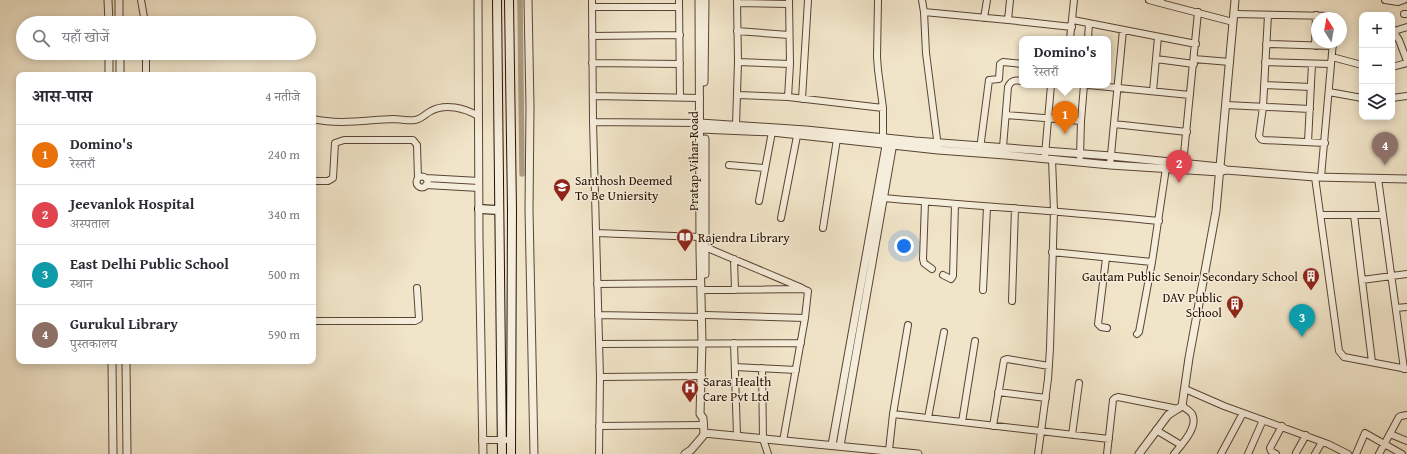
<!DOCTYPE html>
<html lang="hi">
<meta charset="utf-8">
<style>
body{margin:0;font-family:"Gentium Book Plus","Noto Serif Devanagari",serif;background:#f7f7f7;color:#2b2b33}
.controls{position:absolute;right:12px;top:12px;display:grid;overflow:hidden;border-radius:8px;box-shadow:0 2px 10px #0003}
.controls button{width:36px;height:36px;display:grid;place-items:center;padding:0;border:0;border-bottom:1px solid #e1e1e2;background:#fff;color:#2b2b33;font:20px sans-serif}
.compass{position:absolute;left:1311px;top:12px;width:36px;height:36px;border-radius:50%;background:#fff;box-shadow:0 2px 10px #0003;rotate:349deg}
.you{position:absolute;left:904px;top:246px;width:14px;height:14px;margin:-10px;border:3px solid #fff;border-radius:50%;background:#1a73e8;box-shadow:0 0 0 6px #1a73e833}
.badge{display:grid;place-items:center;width:26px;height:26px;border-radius:50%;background:#ea580c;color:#fff;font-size:13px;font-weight:700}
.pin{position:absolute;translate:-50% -33px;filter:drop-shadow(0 1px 2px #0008)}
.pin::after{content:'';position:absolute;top:21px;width:14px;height:12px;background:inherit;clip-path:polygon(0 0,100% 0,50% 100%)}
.popup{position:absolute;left:1019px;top:36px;width:92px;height:52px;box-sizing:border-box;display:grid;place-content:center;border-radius:8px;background:#fff;filter:drop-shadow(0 1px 3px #0005);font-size:13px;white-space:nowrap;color:#7c7c81}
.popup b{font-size:15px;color:#2b2b33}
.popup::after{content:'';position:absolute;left:50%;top:100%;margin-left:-8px;border:8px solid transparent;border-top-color:#fff}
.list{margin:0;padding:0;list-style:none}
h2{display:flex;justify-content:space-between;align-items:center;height:52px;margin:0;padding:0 16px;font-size:17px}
h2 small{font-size:13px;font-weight:400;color:#7c7c81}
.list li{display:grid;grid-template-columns:26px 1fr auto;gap:12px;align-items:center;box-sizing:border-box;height:60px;padding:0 16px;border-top:1px solid #e1e1e2}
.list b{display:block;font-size:15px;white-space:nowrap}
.list p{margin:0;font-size:13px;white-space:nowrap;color:#7c7c81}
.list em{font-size:13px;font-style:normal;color:#7c7c81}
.icon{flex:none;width:22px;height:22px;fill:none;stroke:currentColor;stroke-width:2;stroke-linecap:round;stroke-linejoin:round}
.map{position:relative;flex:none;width:1407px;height:454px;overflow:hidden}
.search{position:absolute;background:#fff;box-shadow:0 2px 10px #0003;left:16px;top:16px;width:300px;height:44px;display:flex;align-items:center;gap:10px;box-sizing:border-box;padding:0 14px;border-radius:22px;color:#7c7c81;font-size:15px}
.panel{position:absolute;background:#fff;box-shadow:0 2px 10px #0003;left:16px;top:72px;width:300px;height:292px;border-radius:8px}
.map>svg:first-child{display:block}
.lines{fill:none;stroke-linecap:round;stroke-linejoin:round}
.canal{stroke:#ac9c85;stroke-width:5.5}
.minor-casing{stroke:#594433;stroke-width:8}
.tertiary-casing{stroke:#594433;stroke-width:9}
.secondary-casing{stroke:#260f01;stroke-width:10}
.minor{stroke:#f6eedc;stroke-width:6}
.tertiary{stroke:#f6eedc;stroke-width:7}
.secondary{stroke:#f6eedc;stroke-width:8}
.labels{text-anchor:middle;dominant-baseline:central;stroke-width:3;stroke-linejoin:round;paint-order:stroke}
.street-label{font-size:13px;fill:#260f01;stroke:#f6eedc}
.poi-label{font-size:13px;fill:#260f01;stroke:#f6eedc;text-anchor:start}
</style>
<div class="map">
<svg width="1407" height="454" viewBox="0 0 1407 454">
<rect width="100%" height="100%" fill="#f1e5c9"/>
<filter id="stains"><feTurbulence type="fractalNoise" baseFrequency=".005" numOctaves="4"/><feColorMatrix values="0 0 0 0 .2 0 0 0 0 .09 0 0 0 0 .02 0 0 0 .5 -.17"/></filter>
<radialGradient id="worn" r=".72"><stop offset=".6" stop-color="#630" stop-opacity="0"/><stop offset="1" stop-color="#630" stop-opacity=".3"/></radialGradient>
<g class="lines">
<path class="canal" d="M 520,0 L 522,174"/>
<g class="minor-casing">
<path id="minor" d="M 141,0 L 145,23
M 592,0 L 593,122 L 600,377 L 599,454
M 679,0 L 680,97
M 878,0 L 877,57 L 878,70 L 883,108 L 883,137
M 922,0 L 924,12
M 1010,0 L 1008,20 L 1072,27
M 1149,0 L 1160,3
M 1161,0 L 1160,3 L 1233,22
M 1385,0 L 1398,2 L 1404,0
M 737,3 L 789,4
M 592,7 L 679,7
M 1234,14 L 1332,16 L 1334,18
M 1404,14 L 1407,14
M 1268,15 L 1263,107 L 1259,136 L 1261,139 L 1263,140 L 1325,143
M 984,18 L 987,0
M 1073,20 L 1196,44
M 1392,29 L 1399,40 L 1407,61
M 737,31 L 789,35
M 1394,31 L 1407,27
M 592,36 L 680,35
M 1070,39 L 1074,0
M 1088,39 L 1089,23
M 1266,44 L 1333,46
M 1315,46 L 1316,15
M 146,53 L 146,75
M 1332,57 L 1362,65
M 1156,59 L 1194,64
M 1194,59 L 1230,62
M 738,62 L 790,64
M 1265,62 L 1331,64
M 592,63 L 680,64
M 1392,67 L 1407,63
M 1088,85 L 1190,95
M 1264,85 L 1311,87
M 1153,91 L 1158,37
M 1329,92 L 1362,98
M 738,95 L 788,97 L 883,108
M 593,96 L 700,98
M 788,97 L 790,64 L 789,0
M 1392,98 L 1407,96
M 802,99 L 808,0
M 1226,105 L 1310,109
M 1006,115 L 1081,121
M 313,119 C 339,125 367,120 393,119 C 401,119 408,121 415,120 C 422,119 425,114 431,111 C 445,103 465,108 478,116
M 593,122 L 700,123
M 1114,124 L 1187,132
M 736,125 L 738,62 L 737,0
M 1308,142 L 1312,64
M 938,147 L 926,53 L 924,12 L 1008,20
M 1003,147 L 1008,87 C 1011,80 1015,80 1022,81
M 980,149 L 989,80 L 999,79 L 1000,64 L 1003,62 L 1022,64
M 1045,155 L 1051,85
M 1080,157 L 1081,121 L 1084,85
M 1183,164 L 1198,12
M 729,165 L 765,168
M 1110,165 L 1123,30
M416.5 182a5.5 5.5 0 1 1 11 0a5.5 5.5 0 1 1-11 0Z
M 1315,177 L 1339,351 L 1344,357 L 1407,369
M 1321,177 L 1333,42
M 426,178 L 479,181
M 1378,178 L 1383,215
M 313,181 L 328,181 L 333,178 L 335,143 L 344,140 L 413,140 L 417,145 L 418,178
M 426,185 L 479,188
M 883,198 C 975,206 1067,211 1159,221
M 759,201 L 772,132
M 925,202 L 923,259 L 924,263 L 932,269
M 1321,215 L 1383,215 L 1404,369
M 1354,215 L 1372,362
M 781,218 L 797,136
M 823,228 L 837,139
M 596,233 L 700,237
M 705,247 L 802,288
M 1052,252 L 1152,262
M 1106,258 L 1098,324 L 1101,327 L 1107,328
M 734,259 L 735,290
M 943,275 L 951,279 L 953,276 L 955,204
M 1362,280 L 1407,274
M 597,284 L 701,283
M 705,290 L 803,289 L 808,291 L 805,318 L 783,441
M 983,290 L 987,207
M 1012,301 L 1015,208
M 1396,308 L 1407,307
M 598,315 L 701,317
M 706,315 L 805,318
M 313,321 L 415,321 L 419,319 L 417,288
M 1137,334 L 1139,332 L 1152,262 L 1166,168
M 734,343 L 737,436
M 599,344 L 801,343
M 735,367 L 796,370
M 762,368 L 763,439 L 768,454
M 600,377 L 702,376
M 1185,389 L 1224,406 L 1328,444 L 1348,454
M 998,392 L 1046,398
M 893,414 L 908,325
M 928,418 L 944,332
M 962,422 L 975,341
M 599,426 L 703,425
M 993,426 L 1004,360 L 1007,359 L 1049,366
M 1156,430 L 1181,445
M 1390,434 L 1407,441
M 1072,435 L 1079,383
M 482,440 L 511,440
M 889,450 L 893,414 L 1109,439
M 1296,453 L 1306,435
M 1038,454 L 1048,379 L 1050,348 L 1054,211 L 1052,159
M 1107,454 L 1113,400 L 1115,398 L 1118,397 L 1178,409
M 1174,454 C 1181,445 1199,427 1192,414 C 1190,411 1185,408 1182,406
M 1221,454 L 1243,413
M 1248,454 L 1263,420
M 1276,454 L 1271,451 L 1270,448 L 1282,426
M 1315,454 L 1322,442
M 1356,454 L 1365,433 L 1402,454
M 1379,454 L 1399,417 L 1401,416 L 1407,415"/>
</g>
<g class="tertiary-casing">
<path id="tertiary" d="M 108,0 L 109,23
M 119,0 L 119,23
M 478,0 L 479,238 L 483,454
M 528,0 L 530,107 L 529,210 L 534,454
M 109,53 L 109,75
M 120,53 L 120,75
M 704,82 L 705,0
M 700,123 L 806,130 L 915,141 L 1111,156 L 1220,167 L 1226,170
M 700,129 L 772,132 L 938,150 L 1005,155 L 1110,165 L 1220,172 L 1226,170 L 1315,177 L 1407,179
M 705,139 L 705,274
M 112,361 L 113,454
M 126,361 L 127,454
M 704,433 L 918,454
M 832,445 L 887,140
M 840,446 L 893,143
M 685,454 L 691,450 L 703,436 L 704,433 L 703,418 L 700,414 L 702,343 L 700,250 L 699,0
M 1139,454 L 1168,415 L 1182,406 L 1189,358 L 1216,211 L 1235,0"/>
</g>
<g class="secondary-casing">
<path id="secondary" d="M 497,0 L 502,454
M 509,0 L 512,210 L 511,454
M 479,209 L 498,210"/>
</g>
<use href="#minor" class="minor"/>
<use href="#tertiary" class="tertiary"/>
<use href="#secondary" class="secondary"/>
</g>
<defs>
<g id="university-pin" transform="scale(0.9)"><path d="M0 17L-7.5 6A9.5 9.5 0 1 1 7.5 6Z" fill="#8f2418" stroke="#f6eedc"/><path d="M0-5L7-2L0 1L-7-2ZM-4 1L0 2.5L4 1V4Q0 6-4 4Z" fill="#fff"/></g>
<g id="library-pin" transform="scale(0.9)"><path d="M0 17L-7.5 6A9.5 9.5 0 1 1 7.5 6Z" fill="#8f2418" stroke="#f6eedc"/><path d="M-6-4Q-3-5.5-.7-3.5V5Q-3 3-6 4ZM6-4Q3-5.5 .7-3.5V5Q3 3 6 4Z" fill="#fff"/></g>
<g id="building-pin" transform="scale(0.9)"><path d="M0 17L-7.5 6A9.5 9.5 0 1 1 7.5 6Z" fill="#8f2418" stroke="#f6eedc"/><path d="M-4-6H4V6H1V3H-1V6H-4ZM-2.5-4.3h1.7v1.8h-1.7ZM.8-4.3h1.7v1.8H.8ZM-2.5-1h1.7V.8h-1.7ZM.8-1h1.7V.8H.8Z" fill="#fff"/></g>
<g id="hospital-pin" transform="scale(0.9)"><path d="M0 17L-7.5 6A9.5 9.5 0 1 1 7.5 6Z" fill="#8f2418" stroke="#f6eedc"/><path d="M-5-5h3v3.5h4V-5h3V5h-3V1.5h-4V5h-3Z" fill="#fff"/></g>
</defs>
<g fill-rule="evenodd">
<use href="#university-pin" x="562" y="187"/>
<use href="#library-pin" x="685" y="237"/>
<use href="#building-pin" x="1311" y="276"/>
<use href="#building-pin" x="1235" y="304"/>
<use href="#hospital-pin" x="690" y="388"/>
</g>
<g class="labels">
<g class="street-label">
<text transform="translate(693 161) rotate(-90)">Pratap Vihar Road</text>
</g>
<g class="poi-label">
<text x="575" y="180">Santhosh Deemed<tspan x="575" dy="15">To Be Uniersity</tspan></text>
<text x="698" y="237">Rajendra Library</text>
<text x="1298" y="276" text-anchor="end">Gautam Public Senoir Secondary School</text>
<text x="1222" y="297" text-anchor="end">DAV Public<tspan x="1222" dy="15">School</tspan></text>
<text x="703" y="381">Saras Health<tspan x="703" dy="15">Care Pvt Ltd</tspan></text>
</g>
</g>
<rect width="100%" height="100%" filter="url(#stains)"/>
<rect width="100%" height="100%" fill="url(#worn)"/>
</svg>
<div class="controls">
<button>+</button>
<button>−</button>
<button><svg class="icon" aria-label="layers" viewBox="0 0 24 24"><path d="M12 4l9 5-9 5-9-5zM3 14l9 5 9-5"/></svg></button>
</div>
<svg class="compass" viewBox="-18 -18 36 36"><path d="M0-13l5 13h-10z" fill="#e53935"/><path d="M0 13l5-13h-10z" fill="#7c7c81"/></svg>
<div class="you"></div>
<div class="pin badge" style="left:1065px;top:134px;background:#e8710a">1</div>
<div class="popup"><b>Domino's</b>रेस्तराँ</div>
<div class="pin badge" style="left:1179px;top:183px;background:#e0444e">2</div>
<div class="pin badge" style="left:1302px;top:337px;background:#0f9aa8">3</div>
<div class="pin badge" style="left:1385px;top:165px;background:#8d6e63">4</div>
<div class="search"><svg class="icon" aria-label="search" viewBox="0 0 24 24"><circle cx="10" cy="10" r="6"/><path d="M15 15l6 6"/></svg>यहाँ खोजें</div>
<section class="panel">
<h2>आस-पास<small>4 नतीजे</small></h2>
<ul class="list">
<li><span class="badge" style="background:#e8710a">1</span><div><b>Domino's</b><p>रेस्तराँ</p></div><em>240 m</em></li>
<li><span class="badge" style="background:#e0444e">2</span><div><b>Jeevanlok Hospital</b><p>अस्पताल</p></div><em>340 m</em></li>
<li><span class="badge" style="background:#0f9aa8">3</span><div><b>East Delhi Public School</b><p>स्थान</p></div><em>500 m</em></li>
<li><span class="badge" style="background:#8d6e63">4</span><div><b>Gurukul Library</b><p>पुस्तकालय</p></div><em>590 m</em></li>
</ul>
</section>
</div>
